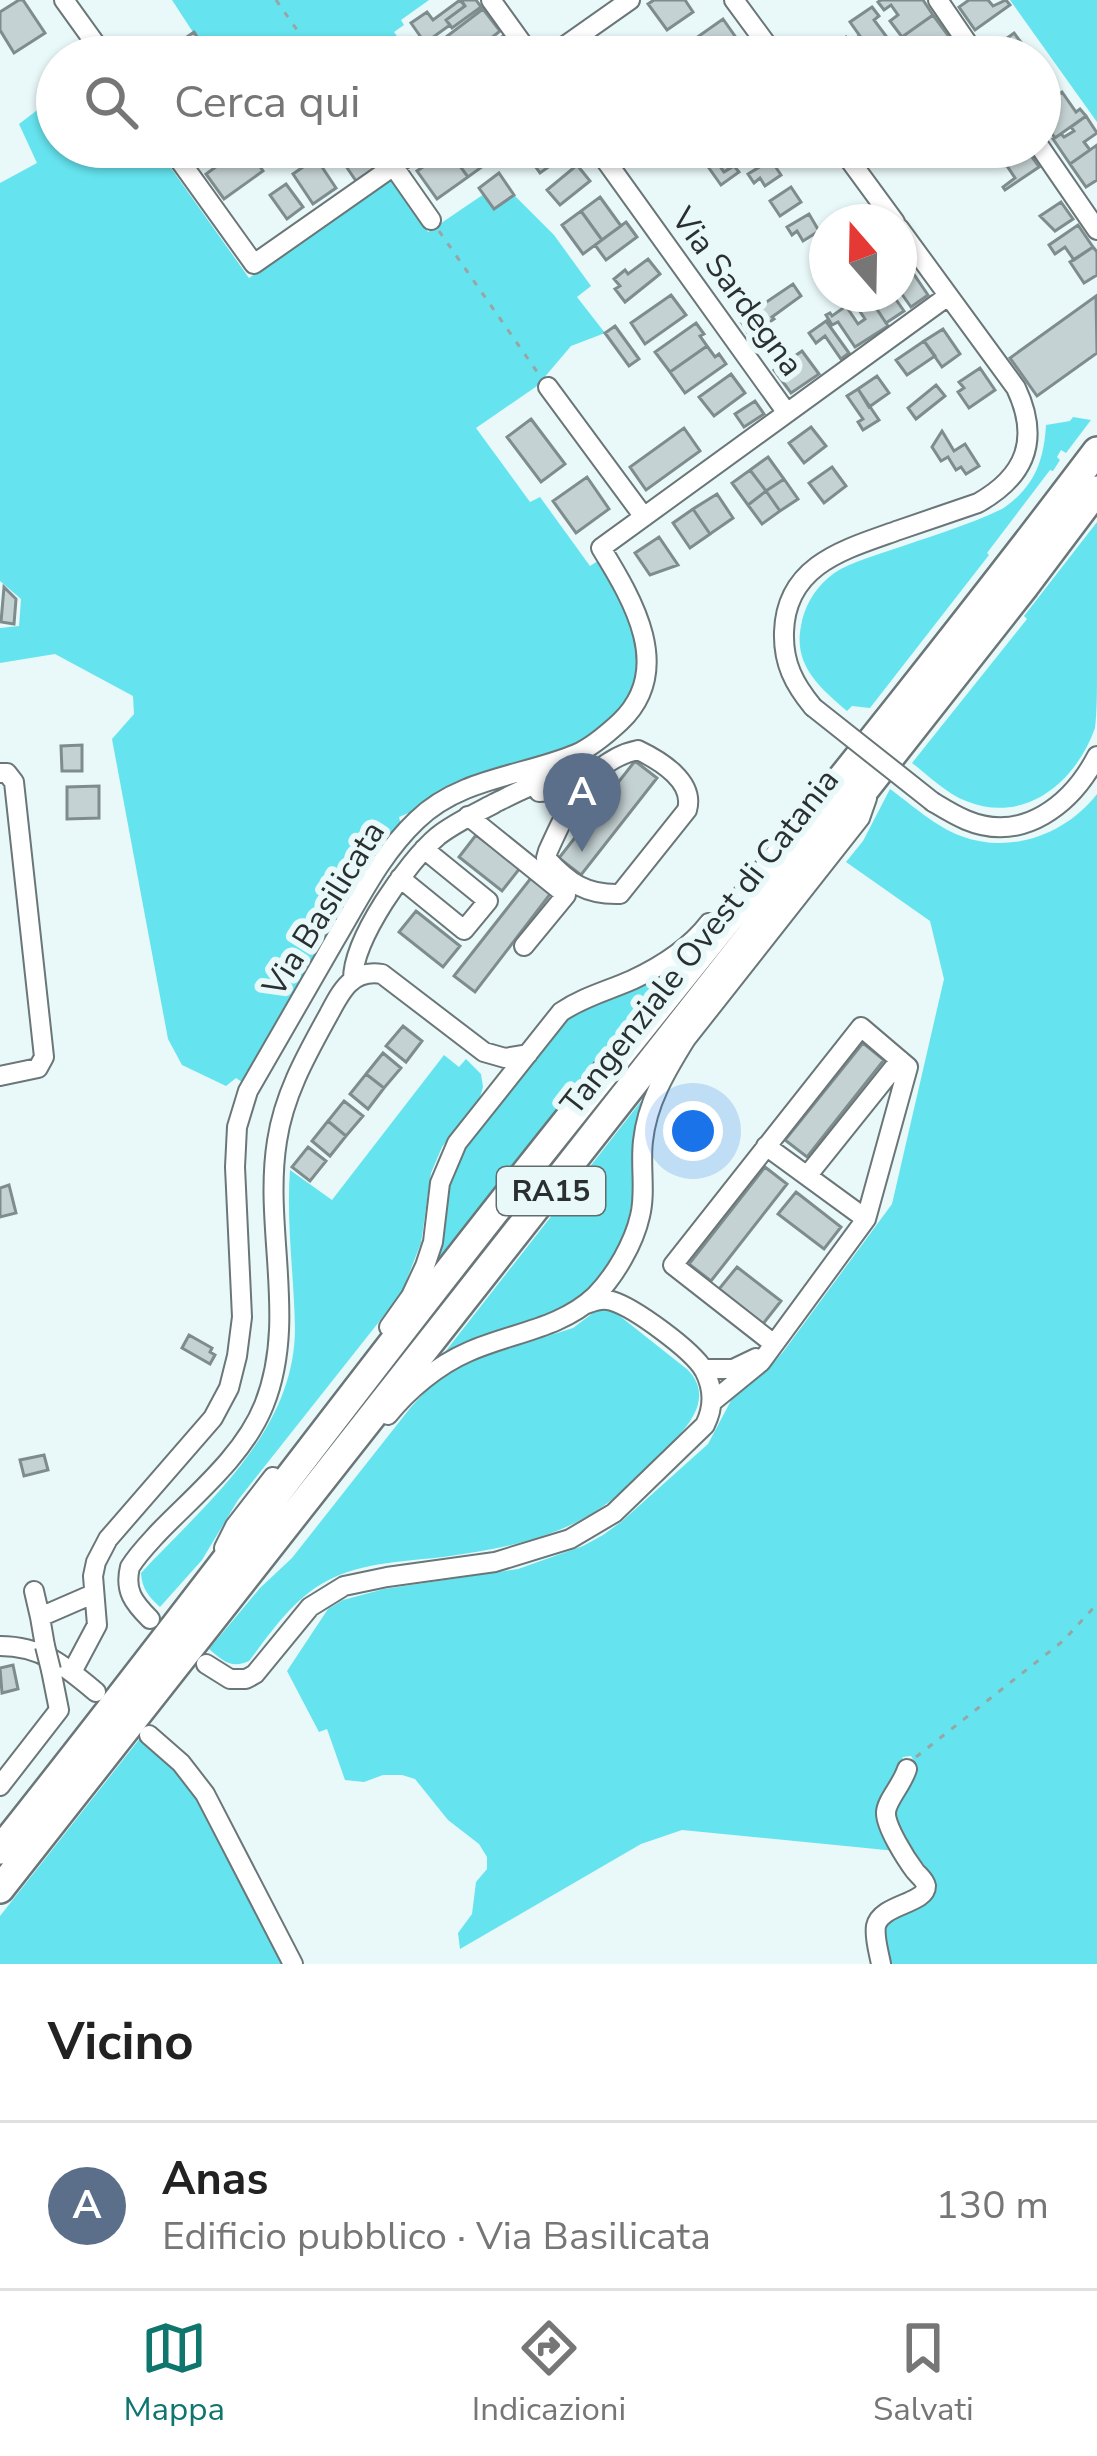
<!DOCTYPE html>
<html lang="it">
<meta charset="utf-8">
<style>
body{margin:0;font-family:"Nunito Sans",sans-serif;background:#f2f2f2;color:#222}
.compass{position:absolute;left:809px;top:204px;width:108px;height:108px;border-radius:50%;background:#fff;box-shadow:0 3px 9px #0004;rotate:340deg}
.you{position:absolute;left:693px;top:1131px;width:42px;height:42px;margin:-30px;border:9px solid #fff;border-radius:50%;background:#1a73e8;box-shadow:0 0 0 18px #1a73e833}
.badge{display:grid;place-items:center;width:78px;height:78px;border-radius:50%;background:#0f766e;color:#fff;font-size:39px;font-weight:700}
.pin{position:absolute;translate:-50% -99px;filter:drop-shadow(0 3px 6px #0008)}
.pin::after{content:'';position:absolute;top:63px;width:42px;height:36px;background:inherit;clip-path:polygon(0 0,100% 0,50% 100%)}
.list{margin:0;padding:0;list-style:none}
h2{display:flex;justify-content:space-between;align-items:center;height:156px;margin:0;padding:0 48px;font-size:51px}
h2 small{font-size:39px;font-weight:400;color:#767676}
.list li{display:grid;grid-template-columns:78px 1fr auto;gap:36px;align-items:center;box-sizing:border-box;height:168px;padding:0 48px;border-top:3px solid #e0e0e0}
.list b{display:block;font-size:45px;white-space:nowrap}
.list p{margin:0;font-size:39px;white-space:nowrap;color:#767676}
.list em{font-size:39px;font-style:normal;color:#767676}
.icon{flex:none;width:66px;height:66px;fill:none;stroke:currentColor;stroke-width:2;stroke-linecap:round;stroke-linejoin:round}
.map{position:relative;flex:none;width:1097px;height:1964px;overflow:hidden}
.search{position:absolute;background:#fff;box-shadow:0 3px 9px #0004;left:36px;right:36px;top:36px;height:132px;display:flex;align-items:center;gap:30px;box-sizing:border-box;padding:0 42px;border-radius:66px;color:#767676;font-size:45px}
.sheet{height:324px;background:#fff}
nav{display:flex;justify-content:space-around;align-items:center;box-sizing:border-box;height:168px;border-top:3px solid #e0e0e0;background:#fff;font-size:33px;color:#767676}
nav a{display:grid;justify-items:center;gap:6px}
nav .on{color:#0f766e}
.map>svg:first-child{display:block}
.green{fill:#65e4ef}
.building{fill:#c5d2d3;stroke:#7f8c8d;stroke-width:3}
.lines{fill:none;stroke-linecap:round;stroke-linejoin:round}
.minor-casing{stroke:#6a7677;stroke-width:22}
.highway-casing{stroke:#6a7677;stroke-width:32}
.path{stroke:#99a4a5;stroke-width:3;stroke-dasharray:6 9;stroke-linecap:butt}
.minor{stroke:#fff;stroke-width:18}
.highway{stroke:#fff;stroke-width:27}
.minor-bridge-casing{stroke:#6a7677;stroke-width:22;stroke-linecap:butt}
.minor-bridge{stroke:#fff;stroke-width:18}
.labels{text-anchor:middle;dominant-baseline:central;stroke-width:12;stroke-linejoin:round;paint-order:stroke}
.shield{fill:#e9f8f9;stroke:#636c6c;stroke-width:3}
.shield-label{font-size:30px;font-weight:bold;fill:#2a3030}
.street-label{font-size:33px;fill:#2a3030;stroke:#e9f8f9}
</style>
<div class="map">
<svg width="1097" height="1964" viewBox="0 0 1097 1964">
<rect width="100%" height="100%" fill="#e9f8f9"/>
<path class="green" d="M 172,0 L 429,0 L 401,20 L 404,25 L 394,32 L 405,47 L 392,57 L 180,57 L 200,43 Z
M 1010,0 L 1097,0 L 1097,122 Z
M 57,95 L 57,147 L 156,147 L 249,278 L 391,178 L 428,232 L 484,194 L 494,209 L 514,195 L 554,235 L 591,286 L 577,297 L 605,333 L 571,346 L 537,386 L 476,428 L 530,502 L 540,497 L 590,566 L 601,559 L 618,587 L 638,642 L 639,686 L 607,724 L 583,740 L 399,817 L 401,825 L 245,1084 L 236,1078 L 226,1086 L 182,1065 L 168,1039 L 112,739 L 134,714 L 133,696 L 55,654 L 0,663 L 0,628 L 19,626 L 21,599 L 0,581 L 0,183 L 37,163 L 19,124 Z
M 1073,417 L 1091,420 L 1066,453 L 1061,450 L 1057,457 L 1060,460 L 1053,471 L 1050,470 L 987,553 L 989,555 L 870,708 L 852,706 L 847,711 C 820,688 793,665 801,626 C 804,607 814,590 828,578 C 844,564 868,558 888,551 C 926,538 966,526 1002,509 C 1034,488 1044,461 1046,425 L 1070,421 Z
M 1097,522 C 1097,572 1097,622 1097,672 C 1097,689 1097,712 1095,728 C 1076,782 1025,825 966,801 C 947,794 929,776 912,763 L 1027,619 L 1024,616 Z
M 890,789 C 912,805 936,827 961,836 C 1011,855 1066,834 1097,794 L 1097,1964 L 886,1964 C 883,1916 884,1922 926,1901 L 893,1819 L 896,1802 L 903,1799 L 917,1766 L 911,1756 L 903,1757 C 898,1773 874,1812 879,1825 C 881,1834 891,1843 896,1851 L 682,1830 L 641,1844 L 460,1949 L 458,1933 L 472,1914 L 476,1882 L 487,1869 L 487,1857 L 479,1844 L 448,1820 L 415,1779 L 402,1775 L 383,1775 L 364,1782 L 345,1780 L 327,1729 L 319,1732 L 287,1671 L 328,1609 L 343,1600 L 384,1589 L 518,1569 L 583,1546 L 603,1535 L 621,1522 L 708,1444 L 735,1393 L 769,1368 L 783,1352 L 892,1204 L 944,979 L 930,921 L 846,862 L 863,841 Z
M 668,971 L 453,1246 L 437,1260 L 442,1239 L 448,1181 L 463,1150 L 558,1026 C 586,1001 633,989 668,971 Z
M 444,1055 L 459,1067 L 466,1059 L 481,1074 L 483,1087 L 480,1097 L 442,1147 L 431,1173 L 421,1243 L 401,1294 L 238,1500 L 202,1560 L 160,1607 C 149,1597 142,1589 141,1573 C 206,1503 295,1432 295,1328 C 294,1275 286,1222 290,1170 L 332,1200 Z
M 642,1100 C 631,1177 644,1272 559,1312 C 522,1329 482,1336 445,1352 Z
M 604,1309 L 616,1313 L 688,1370 C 709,1392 697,1415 680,1434 C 658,1459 626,1491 599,1509 C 556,1538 501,1549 450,1556 C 414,1561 376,1561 342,1574 C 299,1590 275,1627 249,1661 C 231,1669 223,1661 209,1649 L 260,1588 L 292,1558 L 411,1407 L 436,1380 L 473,1356 L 476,1359 L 573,1328 L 593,1313 Z
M 141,1737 L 191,1782 L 287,1964 L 0,1964 L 0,1916 Z"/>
<path class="building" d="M 19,0 L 23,0 L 45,33 L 14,53 L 0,30 L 0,12 Z
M 460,0 L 465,6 L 446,20 L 450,25 L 425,43 L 411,23 L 427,12 L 433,20 Z
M 461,0 L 476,0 L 481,7 L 452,28 L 446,20 L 465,6 Z
M 654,0 L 685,0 L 693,12 L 667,30 L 648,4 Z
M 881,0 L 923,0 L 933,15 L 902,37 L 890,21 L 898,15 L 891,5 L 884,10 L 878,2 Z
M 969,0 L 988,0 L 993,6 L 1006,0 L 1010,5 L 975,30 L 959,7 Z
M 872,7 L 879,16 L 874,20 L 892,44 L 875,57 L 850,22 Z
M 483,9 L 500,31 L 479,48 L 475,42 L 454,57 L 436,57 L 430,49 Z
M 933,15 L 950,38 L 930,52 L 933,55 L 930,57 L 916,57 L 902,37 Z
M 723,19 L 749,56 L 669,57 L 672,55 Z
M 194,32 L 201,43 L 180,57 L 175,57 L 169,49 Z
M 1014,33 L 1032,57 L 1004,57 L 996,46 Z
M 503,36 L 520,57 L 488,57 L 483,50 Z
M 859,36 L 874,57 L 817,57 L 846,37 L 850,42 Z
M 1062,92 L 1076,112 L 1080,109 L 1086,116 L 1055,138 L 1040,116 L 1040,107 Z
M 1086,116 L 1097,133 L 1084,142 L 1090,150 L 1070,164 L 1053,139 L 1061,134 L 1064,137 L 1074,131 L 1071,127 Z
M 1097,145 L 1097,180 L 1086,187 L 1070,164 Z
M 243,147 L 246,147 L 263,171 L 224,199 L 206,174 Z
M 333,147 L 365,147 L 378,166 L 356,181 Z
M 451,147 L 479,147 L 490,161 L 468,177 L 448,150 Z
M 530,147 L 569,147 L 571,151 L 540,173 L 524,151 Z
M 694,147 L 706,147 L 724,172 L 734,166 L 739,172 L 721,185 Z
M 706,147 L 761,147 L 724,172 Z
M 992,147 L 1025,147 L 1039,167 L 1005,190 L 1003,187 L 1015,178 L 997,151 L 984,159 L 981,154 Z
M 448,150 L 468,177 L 437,199 L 417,171 Z
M 316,158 L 336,188 L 313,204 L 293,174 Z
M 771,160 L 781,175 L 765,186 L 760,178 L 754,183 L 748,174 Z
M 577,165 L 590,181 L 560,205 L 547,190 Z
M 499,173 L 514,195 L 494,209 L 479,188 Z
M 286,184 L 303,207 L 287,219 L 270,195 Z
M 791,187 L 801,202 L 780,216 L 770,201 Z
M 600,197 L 621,226 L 602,240 L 581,211 Z
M 1061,202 L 1073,219 L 1055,231 L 1040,216 Z
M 581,211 L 602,240 L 583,254 L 562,225 Z
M 809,214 L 819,231 L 803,241 L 797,231 L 792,235 L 787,227 Z
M 626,222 L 637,237 L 606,260 L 595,245 Z
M 1078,225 L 1093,247 L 1074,260 L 1065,247 L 1055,254 L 1049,245 Z
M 1093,247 L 1097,252 L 1097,275 L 1084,283 L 1070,262 Z
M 648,259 L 660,274 L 625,302 L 615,289 L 620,286 L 614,279 L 625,270 L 628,274 Z
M 911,270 L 928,295 L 911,307 L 899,290 L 899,279 Z
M 793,284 L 801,296 L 772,317 L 774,319 L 768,323 L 769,326 L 751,338 L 740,320 Z
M 861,294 L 867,294 L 888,326 L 855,347 L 838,322 L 832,325 L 826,315 L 830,313 L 832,316 L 846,306 L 858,324 L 865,319 L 853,301 Z
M 877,294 L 892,294 L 904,311 L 886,323 L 870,299 Z
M 671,295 L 686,315 L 645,344 L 631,323 Z
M 1096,296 L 1097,353 L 1037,396 L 1010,358 Z
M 826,321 L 849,353 L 841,359 L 825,336 L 816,343 L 809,333 Z
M 696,323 L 704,334 L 700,336 L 707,346 L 670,372 L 655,352 Z
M 615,326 L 639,359 L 629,366 L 605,333 Z
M 943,329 L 960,354 L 942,367 L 924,341 Z
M 924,341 L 935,356 L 907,375 L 896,360 Z
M 707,346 L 715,357 L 719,354 L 726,364 L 685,393 L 670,372 Z
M 802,351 L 819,374 L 791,393 L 774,370 Z
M 980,368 L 995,390 L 969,408 L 958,392 L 964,388 L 959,382 Z
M 731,374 L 745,393 L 714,416 L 699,397 Z
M 877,376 L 889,393 L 869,407 L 858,389 Z
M 936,385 L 945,396 L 916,419 L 908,408 Z
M 858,389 L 879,420 L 863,430 L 858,422 L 863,419 L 847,396 Z
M 755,401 L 764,414 L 744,427 L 735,414 Z
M 531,419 L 565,464 L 541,482 L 507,437 Z
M 811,427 L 826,446 L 804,463 L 789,443 Z
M 684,428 L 700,451 L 646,490 L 630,467 Z
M 942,431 L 954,451 L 965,444 L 979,466 L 966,474 L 961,467 L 956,470 L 948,457 L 941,461 L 932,447 Z
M 768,457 L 784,479 L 766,491 L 750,470 Z
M 832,467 L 846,486 L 824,503 L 809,483 Z
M 750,470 L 766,491 L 748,505 L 732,483 Z
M 587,477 L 609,509 L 576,533 L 553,501 Z
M 784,479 L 798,499 L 780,511 L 766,491 Z
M 766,491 L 780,511 L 762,524 L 748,505 Z
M 717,494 L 733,518 L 710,534 L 693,509 Z
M 693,509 L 710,534 L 690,548 L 673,523 Z
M 659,537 L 678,565 L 650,575 L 635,553 Z
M 4,587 L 16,599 L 14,624 L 1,622 Z
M 82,745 L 82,771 L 62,771 L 61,746 Z
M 635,761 L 657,778 L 581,875 L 559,858 Z
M 99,786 L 99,818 L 67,819 L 67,787 Z
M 476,835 L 520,868 L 502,891 L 459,857 Z
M 531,878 L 551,893 L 475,992 L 454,976 Z
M 416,911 L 460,946 L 443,967 L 399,932 Z
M 403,1026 L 422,1041 L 406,1062 L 386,1046 Z
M 863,1043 L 884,1060 L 807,1157 L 785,1140 Z
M 383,1053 L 401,1068 L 384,1088 L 366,1074 Z
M 366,1074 L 384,1088 L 368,1109 L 350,1094 Z
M 344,1101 L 363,1116 L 346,1136 L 328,1121 Z
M 328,1121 L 346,1136 L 330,1156 L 312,1141 Z
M 308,1147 L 326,1161 L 310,1181 L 292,1167 Z
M 765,1167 L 787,1184 L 711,1281 L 689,1264 Z
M 9,1185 L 16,1213 L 0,1217 L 0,1188 Z
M 796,1192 L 841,1227 L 824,1249 L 778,1214 Z
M 737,1267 L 781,1301 L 763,1324 L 719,1289 Z
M 189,1335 L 212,1348 L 210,1352 L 215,1355 L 210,1364 L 182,1348 Z
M 44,1455 L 48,1470 L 24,1476 L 20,1460 Z
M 13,1665 L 18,1689 L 2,1693 L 0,1668 Z"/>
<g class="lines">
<g class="minor-casing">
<path id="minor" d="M 64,0 L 105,57
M 491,0 L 532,57
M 734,0 L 776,57
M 938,0 L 977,57
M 549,57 L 630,0
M 170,147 L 254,264 L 421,147
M 380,147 L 431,220
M 596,147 L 787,413
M 840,147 L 895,222
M 1040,147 L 1097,230
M 548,387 L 644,517
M 813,707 C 794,684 783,663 784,632 C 786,564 846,549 899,530 C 925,521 952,512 978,503 C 1026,476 1040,439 1016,388 L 899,228
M 638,750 C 661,761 695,782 687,810 L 620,894 C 586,895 569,883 546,858 L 548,851 C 567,809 589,760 638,750 Z
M 0,773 L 7,773 L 14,782 L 44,1057 L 38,1068 L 0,1076
M 539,792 L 554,791 L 591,799 L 596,796 L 599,789 L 594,777
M 933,802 C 943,808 954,815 966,820 C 1023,844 1072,804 1097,756
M 468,816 L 566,895 L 524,946
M 400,878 L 464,930 L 488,901 L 424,849
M 353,979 C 353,939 407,862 438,836 C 456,822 475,814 495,803 C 528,787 556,769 593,783
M 766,1146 L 866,1219
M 807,1176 L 900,1060
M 389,1327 L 411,1296 L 425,1266 L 433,1242 L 440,1183 L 457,1143 L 561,1012 C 583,997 607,991 632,980 C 662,966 689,949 709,923
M 703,1369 L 733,1369 L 756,1358
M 712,1402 L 761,1362 L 866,1219 L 908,1067 L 861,1027 L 673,1265 L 774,1344
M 388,1415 C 408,1390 438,1365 468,1352 C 510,1333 560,1329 595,1296 C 615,1276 634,1243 640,1216 C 646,1192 640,1166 643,1141 C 647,1103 666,1071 686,1039 L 860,818 L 867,798
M 224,1548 L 235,1526 L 273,1477
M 34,1591 L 40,1617
M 150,1619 C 134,1603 124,1591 130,1567 C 138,1554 149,1543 159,1532 C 196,1494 244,1455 264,1405 C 298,1320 263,1228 277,1141 C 284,1094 307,1054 329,1014 C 341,991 352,969 382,974 L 484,1052 L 505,1058 L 528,1054
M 0,1646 C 42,1646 65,1666 96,1692
M 45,1646 L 40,1617 L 93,1594
M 206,1664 L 230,1679 L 246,1679 L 255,1674 L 310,1607 L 344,1586 L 387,1577 L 495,1562 L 570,1539 L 614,1513 L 705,1425 C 714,1407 714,1389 704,1370 C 692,1350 635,1308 612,1301 C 602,1298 594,1301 584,1305
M 72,1672 L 97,1625 L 93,1576 L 96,1562 L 108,1539 L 213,1418 L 229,1388 L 237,1356 L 242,1317 L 235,1167 L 237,1127 L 248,1091 C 277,1041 306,991 335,940 C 360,898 381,854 417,820 C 460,778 523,776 576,754 C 592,747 607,734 620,722 C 675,670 633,600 601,548 L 948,296
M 149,1735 L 181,1763 L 205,1794 L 293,1964
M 0,1786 L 59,1710 L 51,1670
M 881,1964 C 879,1953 874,1937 876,1926 C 881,1904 926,1904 926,1886 C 925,1880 919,1876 915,1871 C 906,1859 885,1826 886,1812 C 887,1800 902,1785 907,1769"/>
</g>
<g class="highway-casing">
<path id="highway" d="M 0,1850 C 177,1628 346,1399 523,1176 C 714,935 911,697 1097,451
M 0,1889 L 1025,586 L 1097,490"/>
</g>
<path class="path" d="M 276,0 L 316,57
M 439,231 L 540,376
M 916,1757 L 1063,1641 L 1097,1604"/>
<use href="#minor" class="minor"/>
<use href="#highway" class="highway"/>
<g class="minor-bridge-casing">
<path id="minor-bridge" d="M 813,707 L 933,802
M 45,1646 L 51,1670"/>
</g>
<use href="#minor-bridge" class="minor-bridge"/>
</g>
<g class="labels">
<rect class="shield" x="497" y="1167" width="108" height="48" rx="9"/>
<g class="shield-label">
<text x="551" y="1191">RA15</text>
</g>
<g class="street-label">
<text transform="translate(737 292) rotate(54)">Via Sardegna</text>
<text transform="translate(324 909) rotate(-58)">Via Basilicata</text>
<text transform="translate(700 942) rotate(-52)">Tangenziale Ovest di Catania</text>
</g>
</g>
</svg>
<svg class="compass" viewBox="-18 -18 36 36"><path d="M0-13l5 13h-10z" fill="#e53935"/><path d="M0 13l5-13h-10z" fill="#767676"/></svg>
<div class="you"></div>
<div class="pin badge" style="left:582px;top:852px;background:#5c6f8a">A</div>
<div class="search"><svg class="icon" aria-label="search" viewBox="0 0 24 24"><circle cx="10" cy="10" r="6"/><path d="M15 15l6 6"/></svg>Cerca qui</div>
</div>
<section class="sheet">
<h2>Vicino<small></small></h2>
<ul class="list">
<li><span class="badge" style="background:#5c6f8a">A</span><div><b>Anas</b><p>Edificio pubblico · Via Basilicata</p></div><em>130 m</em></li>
</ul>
</section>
<nav>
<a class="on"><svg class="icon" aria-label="map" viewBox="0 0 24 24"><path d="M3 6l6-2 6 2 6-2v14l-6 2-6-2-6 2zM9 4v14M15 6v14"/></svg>Mappa</a>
<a><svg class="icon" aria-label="directions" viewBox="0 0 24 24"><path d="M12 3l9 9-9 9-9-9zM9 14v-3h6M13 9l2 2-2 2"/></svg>Indicazioni</a>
<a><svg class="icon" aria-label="saved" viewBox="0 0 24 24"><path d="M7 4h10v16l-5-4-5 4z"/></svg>Salvati</a>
</nav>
